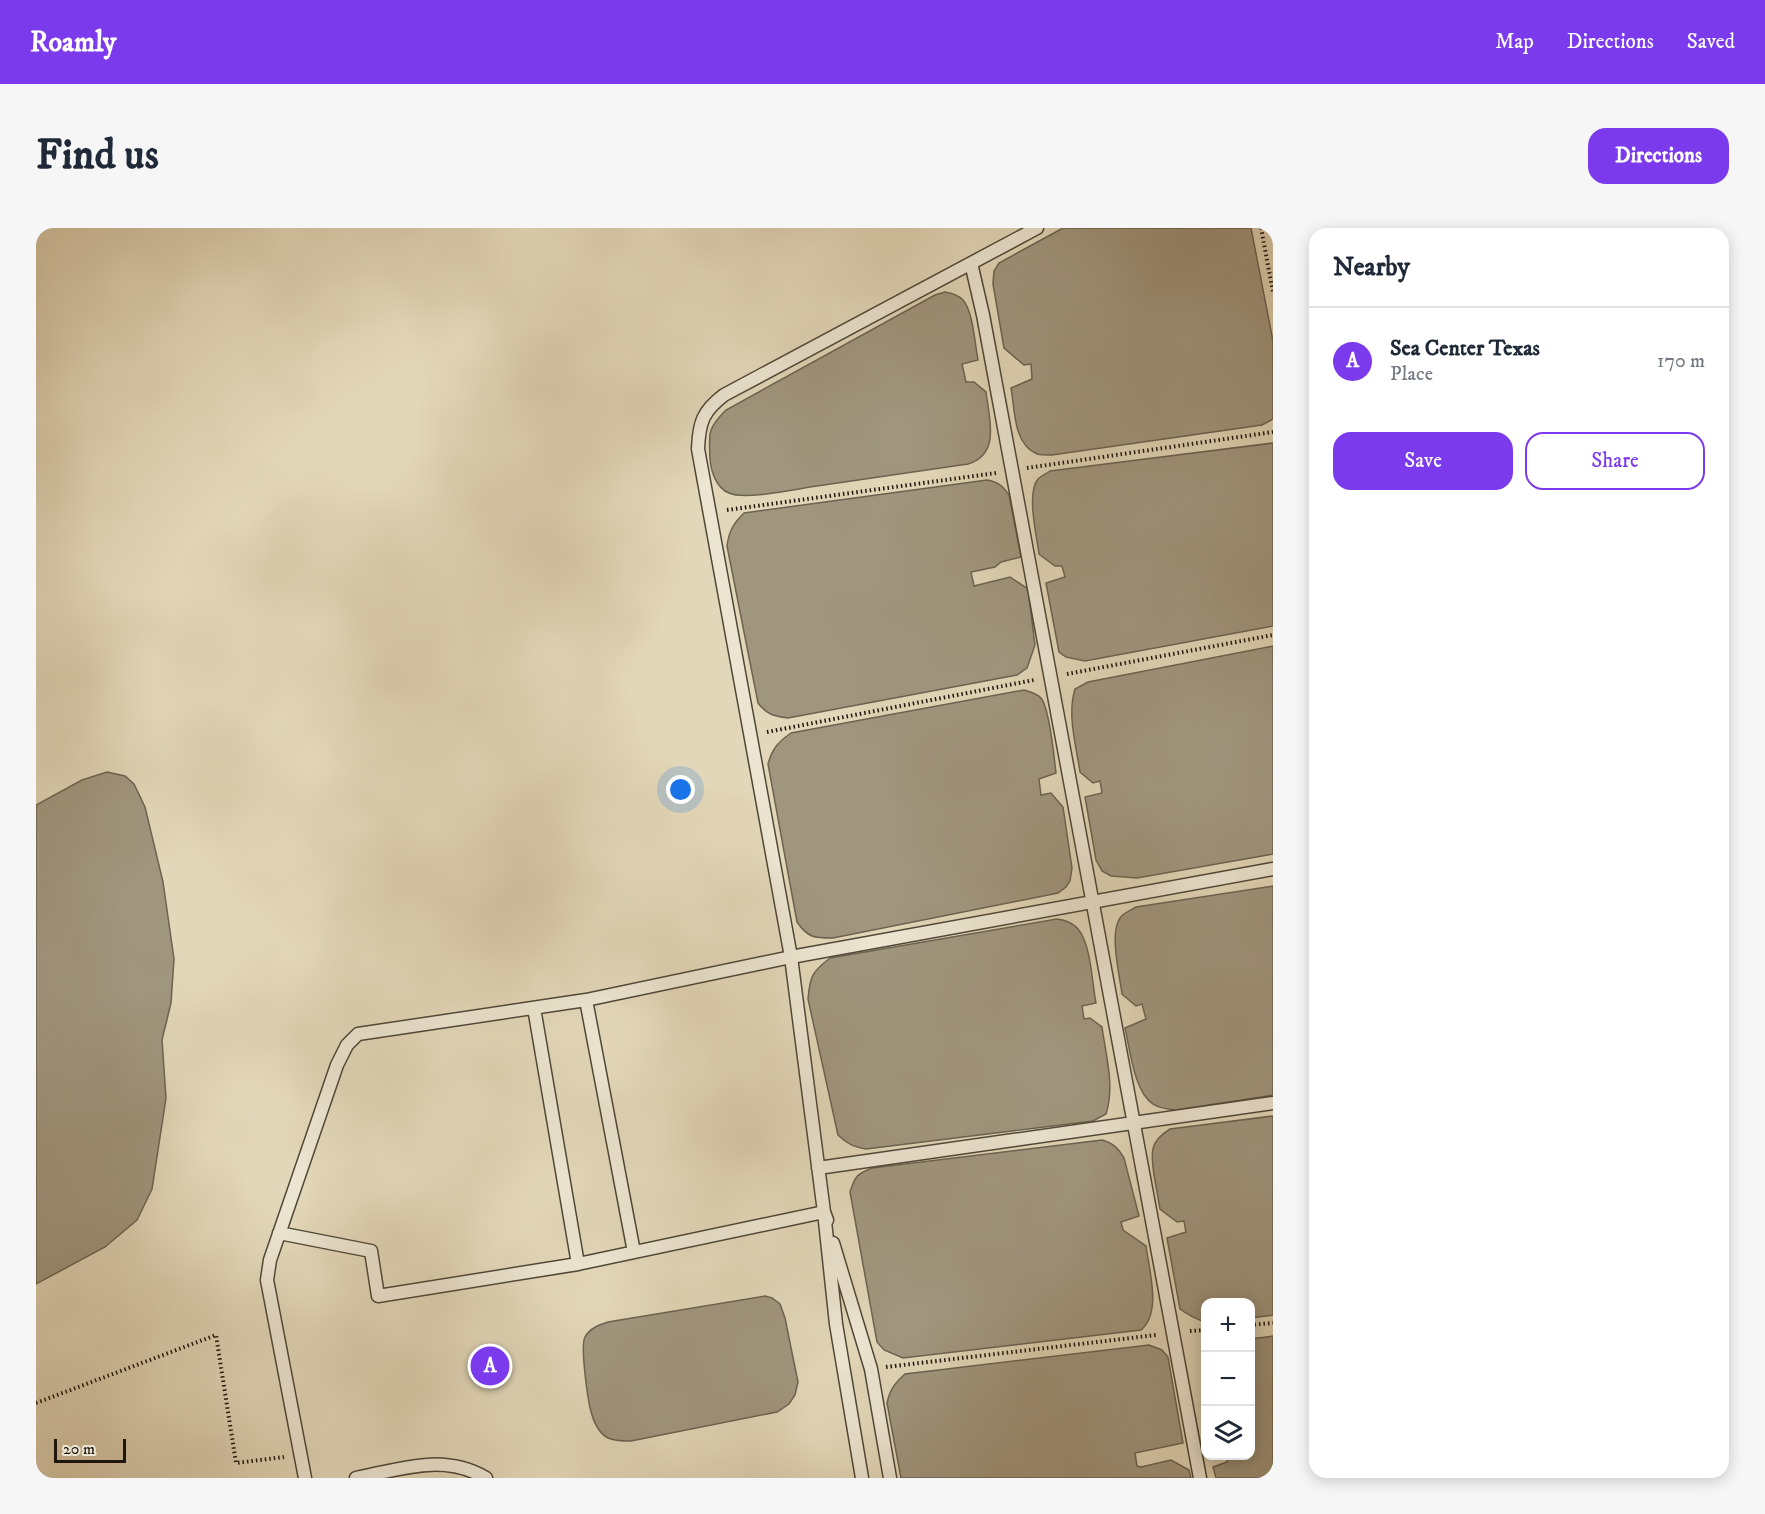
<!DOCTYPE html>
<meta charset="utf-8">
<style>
body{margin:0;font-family:"IM FELL DW Pica",serif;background:#f6f6f7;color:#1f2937}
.controls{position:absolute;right:18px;bottom:18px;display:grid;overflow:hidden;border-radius:12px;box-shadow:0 3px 15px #0003}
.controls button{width:54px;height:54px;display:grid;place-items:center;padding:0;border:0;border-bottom:2px solid #e0e1e3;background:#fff;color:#1f2937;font:30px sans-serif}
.scale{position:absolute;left:18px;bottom:15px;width:72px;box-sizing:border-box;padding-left:6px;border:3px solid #1f170e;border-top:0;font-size:16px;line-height:21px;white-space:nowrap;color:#1f170e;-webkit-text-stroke:4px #ece5d1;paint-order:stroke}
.you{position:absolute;left:645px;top:562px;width:21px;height:21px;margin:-15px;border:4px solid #fff;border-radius:50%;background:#1a73e8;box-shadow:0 0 0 9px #1a73e833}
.badge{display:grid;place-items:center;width:39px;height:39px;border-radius:50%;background:#7c3aed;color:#fff;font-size:20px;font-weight:700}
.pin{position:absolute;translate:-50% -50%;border:3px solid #fff;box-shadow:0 2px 6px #0006}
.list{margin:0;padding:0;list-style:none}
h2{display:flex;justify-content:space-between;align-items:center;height:78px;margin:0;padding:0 24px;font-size:26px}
h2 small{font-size:20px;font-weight:400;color:#747a83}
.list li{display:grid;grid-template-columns:39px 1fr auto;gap:18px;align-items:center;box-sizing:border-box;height:108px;padding:0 24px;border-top:2px solid #e0e1e3}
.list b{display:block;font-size:22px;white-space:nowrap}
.list p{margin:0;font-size:20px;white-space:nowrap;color:#747a83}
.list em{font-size:20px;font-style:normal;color:#747a83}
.actions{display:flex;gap:12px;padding:18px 24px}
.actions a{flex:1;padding:14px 0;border:2px solid #7c3aed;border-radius:18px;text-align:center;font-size:21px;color:#7c3aed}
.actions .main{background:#7c3aed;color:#fff}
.icon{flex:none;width:33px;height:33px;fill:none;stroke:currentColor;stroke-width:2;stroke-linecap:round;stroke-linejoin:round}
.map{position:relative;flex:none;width:1237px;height:1250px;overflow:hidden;border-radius:18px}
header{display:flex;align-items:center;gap:36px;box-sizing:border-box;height:84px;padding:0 30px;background:#7c3aed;color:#fff}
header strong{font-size:28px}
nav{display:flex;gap:33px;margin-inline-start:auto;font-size:21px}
.intro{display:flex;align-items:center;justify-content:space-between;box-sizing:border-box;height:144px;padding:0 36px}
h1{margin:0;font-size:42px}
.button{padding:15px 27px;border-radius:18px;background:#7c3aed;color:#fff;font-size:21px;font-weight:700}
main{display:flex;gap:36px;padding:0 36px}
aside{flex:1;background:#fff;border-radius:18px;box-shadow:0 3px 15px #0003}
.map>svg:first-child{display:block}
.water{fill:#a0967e;stroke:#6c6351;stroke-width:1.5}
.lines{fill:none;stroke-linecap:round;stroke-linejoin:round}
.lane-casing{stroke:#504738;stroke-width:15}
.path{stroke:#1f170e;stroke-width:4;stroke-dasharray:1.5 3;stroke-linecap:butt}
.lane{stroke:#ece5d1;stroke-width:12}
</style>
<header>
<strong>Roamly</strong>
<nav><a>Map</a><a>Directions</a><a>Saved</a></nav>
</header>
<div class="intro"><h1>Find us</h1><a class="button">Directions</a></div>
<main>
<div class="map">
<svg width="1237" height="1250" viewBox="0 0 1237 1250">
<rect width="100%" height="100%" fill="#e2d7b8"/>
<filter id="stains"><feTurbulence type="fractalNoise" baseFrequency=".00333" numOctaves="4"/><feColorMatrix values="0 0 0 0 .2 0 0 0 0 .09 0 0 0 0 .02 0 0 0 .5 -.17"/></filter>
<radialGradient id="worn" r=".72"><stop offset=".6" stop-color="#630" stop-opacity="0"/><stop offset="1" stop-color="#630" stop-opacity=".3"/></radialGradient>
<path class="water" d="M 1027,0 L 1215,0 L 1237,113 L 1237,191 L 1226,197 L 1016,227 C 1011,227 1005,227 1001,226 C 977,216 979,181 975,160 L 996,151 L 995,136 L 988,137 L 968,120 L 957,56 L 958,43 L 963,35 Z
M 909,64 C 916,65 922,67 927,72 C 937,83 939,117 942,132 L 926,136 L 930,154 L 938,154 L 950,164 C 953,190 965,226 932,236 C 879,244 827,251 774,259 C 756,262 708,272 693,265 C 680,260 675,243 674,231 C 673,205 671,201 690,182 L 899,67 Z
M 1237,215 L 1237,398 L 1049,433 L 1030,429 L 1023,424 L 1010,355 L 1029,349 L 1026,338 L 1019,338 L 1003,326 C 1001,308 990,266 1002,251 C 1005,248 1010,246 1014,243 Z
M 951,252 C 962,254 967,258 973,267 L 985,329 L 965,334 L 959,339 L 935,344 L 938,358 L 974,349 L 992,361 L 999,417 L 991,440 L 981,447 L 752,490 C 738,488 731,487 722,475 L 691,318 C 693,303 697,296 708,285 Z
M 1237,418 L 1237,626 L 1101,650 L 1075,648 L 1066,643 L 1060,632 L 1049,569 L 1066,565 L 1064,553 L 1057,555 L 1044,544 C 1040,517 1031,487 1039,461 L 1052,454 Z
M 988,462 C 994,464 1000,465 1005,470 C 1014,481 1018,529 1020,545 L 1003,551 L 1005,567 L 1015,565 L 1027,579 L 1036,640 L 1034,653 L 1030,659 L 1022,665 L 797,710 C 778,710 772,710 761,694 L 732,536 C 736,521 742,514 755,505 Z
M 71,544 L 89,548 L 98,556 L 109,579 L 127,654 L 138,731 L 135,775 L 126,812 L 130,870 L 116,961 L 101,992 L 69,1019 L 0,1056 L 0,577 L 46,552 Z
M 1237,658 L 1237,867 L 1140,882 C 1132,881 1124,881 1117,876 C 1098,864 1094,821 1089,800 L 1110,791 L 1106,776 L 1100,778 L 1086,766 C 1084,749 1073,705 1084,690 C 1087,685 1095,682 1100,679 Z
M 1021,691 C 1029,692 1036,694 1042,701 C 1055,716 1056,755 1060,775 L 1046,778 L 1048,791 L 1054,790 L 1066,799 C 1070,828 1079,858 1070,886 L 1057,893 L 830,921 C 818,919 811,916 802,907 L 772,771 C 774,748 776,744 794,730 Z
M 1237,888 L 1237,1087 L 1215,1090 L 1214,1074 L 1170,1074 L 1169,1094 C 1160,1091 1152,1087 1144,1081 L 1131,1010 L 1150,1004 L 1148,993 L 1141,994 L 1124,981 C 1122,969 1120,958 1118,947 C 1115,925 1113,914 1134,901 Z
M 1066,912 C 1077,915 1082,920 1088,930 L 1103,988 L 1085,994 L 1087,1002 L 1110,1018 C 1113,1042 1126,1084 1105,1102 L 867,1130 L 848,1122 L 841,1114 L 814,964 C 819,948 821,946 836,940 Z
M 729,1068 L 736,1070 L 744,1076 L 749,1090 L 762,1154 L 759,1167 L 753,1176 L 741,1184 L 595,1213 C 588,1213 578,1213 572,1210 C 564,1206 558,1195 556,1187 C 552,1175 544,1118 549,1109 C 554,1100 563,1097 572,1094 Z
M 1237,1108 L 1237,1250 L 1180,1250 L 1177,1239 L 1191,1234 L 1191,1228 L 1214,1228 L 1215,1111 Z
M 1113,1117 L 1126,1122 L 1132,1129 L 1147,1215 L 1099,1225 L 1101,1238 L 1105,1239 L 1135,1232 L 1153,1242 L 1155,1250 L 865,1250 L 851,1175 C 854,1161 859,1155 869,1146 Z"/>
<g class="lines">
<g class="lane-casing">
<path id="lane" d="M 935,35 L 947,87 C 1021,475 1090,863 1164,1250
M 550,772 L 598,1024
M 498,780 L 542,1036
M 782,940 L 1237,875
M 243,1005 L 335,1023 L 342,1068 L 542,1036 L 788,984 L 791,992
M 797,1015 L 835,1141 L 854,1250
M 269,1250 L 231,1052 L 234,1032 L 301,837 L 311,817 L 322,806 L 550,772 L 755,729 L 1237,641
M 320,1250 C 365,1241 407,1225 450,1250
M 826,1250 L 800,1096 L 788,984 L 755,729 L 662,221 C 663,194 667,183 688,167 L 1001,0"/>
</g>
<path class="path" d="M 1225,0 L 1237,64
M 991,240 L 1237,204
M 691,282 L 960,245
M 1031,446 L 1237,407
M 731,504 L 998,452
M 1214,1097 L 1237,1095
M 1154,1103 L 1170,1102
M 850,1139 L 1120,1107
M 0,1175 L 180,1107 L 200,1235 L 248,1229"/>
<use href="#lane" class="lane"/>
</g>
<rect width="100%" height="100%" filter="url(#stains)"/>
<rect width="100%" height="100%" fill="url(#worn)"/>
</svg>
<div class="controls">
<button>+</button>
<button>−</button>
<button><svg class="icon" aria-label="layers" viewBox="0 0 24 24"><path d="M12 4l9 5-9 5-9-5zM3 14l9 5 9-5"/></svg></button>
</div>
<div class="scale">20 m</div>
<div class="you"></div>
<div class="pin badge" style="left:454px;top:1138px">A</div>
</div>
<aside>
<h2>Nearby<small></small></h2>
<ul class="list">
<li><span class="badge">A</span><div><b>Sea Center Texas</b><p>Place</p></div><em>170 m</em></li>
</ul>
<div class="actions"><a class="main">Save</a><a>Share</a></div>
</aside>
</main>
